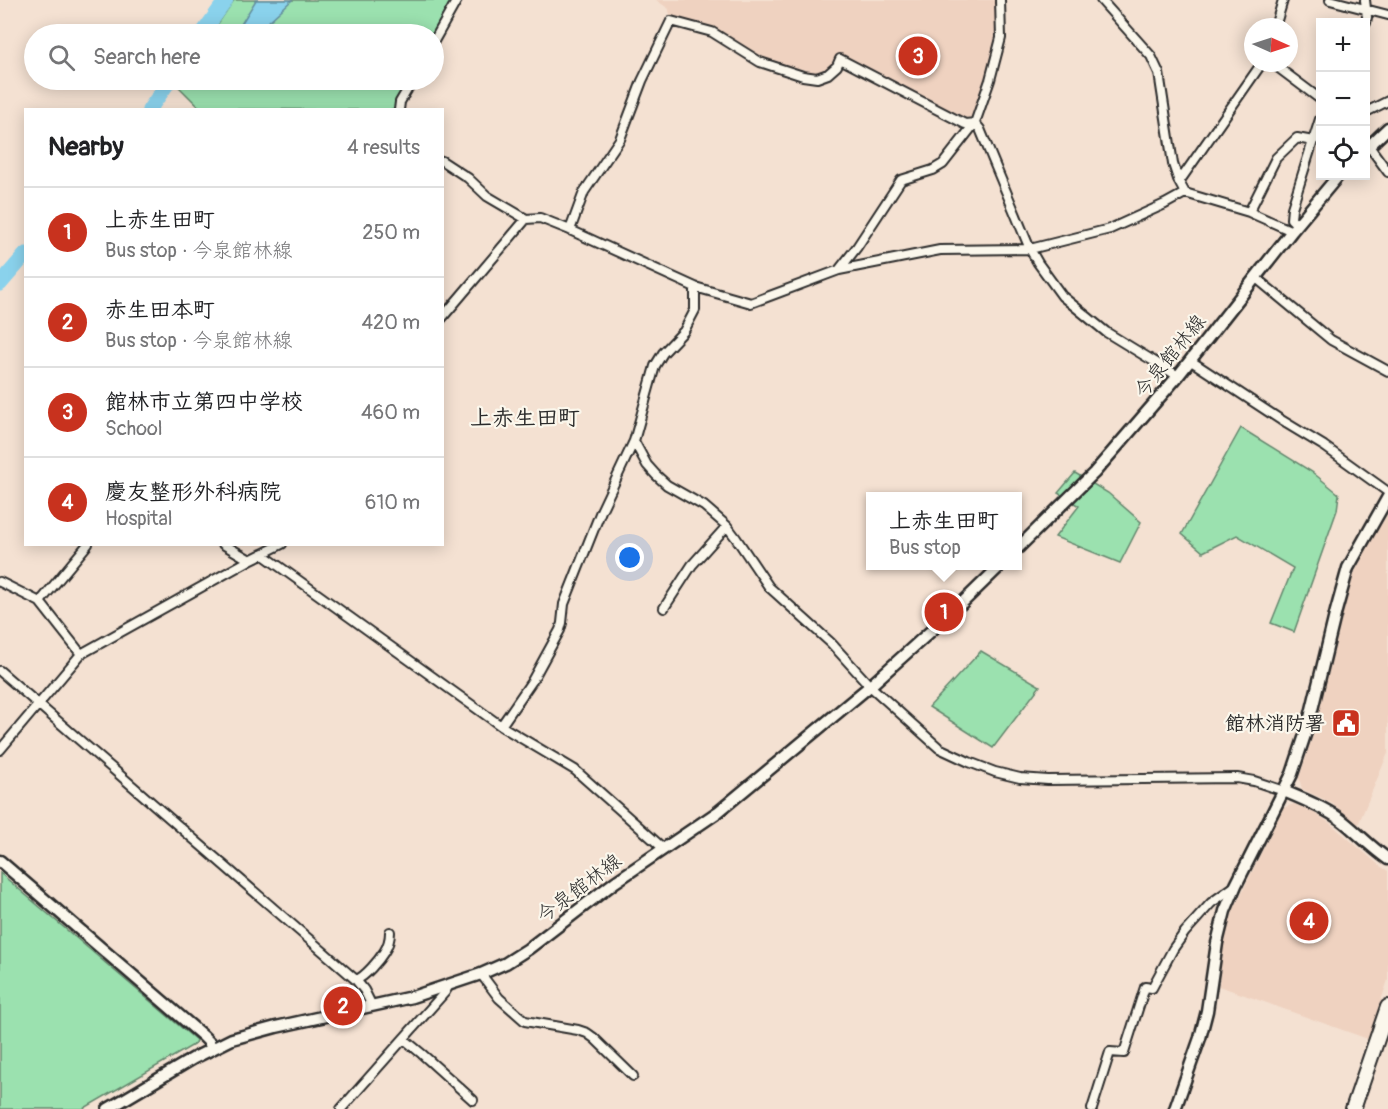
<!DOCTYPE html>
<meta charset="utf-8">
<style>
body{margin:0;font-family:Pangolin,"Klee One",sans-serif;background:#f6f6f6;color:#202124}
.controls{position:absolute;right:18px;top:18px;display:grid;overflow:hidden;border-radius:0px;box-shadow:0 3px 15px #0003}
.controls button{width:54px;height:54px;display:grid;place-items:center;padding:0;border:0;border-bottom:2px solid #e0e0e0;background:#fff;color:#202124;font:30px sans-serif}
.compass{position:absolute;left:1244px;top:18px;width:54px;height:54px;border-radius:50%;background:#fff;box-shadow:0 3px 15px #0003;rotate:93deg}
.you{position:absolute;left:630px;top:558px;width:21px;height:21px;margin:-15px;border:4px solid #fff;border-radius:50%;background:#1a73e8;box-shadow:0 0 0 9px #1a73e833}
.badge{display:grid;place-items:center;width:39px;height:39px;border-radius:50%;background:#c8321e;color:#fff;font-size:20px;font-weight:700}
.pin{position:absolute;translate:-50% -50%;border:3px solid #fff;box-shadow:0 2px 6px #0006}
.popup{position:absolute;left:866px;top:492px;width:156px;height:78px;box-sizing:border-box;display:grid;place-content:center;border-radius:0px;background:#fff;filter:drop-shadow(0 2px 4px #0005);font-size:20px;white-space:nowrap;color:#757577}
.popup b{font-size:22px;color:#202124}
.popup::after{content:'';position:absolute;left:50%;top:100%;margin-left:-12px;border:12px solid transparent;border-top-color:#fff}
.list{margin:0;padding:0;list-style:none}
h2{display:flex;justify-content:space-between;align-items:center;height:78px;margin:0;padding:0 24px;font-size:26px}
h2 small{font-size:20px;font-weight:400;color:#757577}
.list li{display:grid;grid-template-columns:39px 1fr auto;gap:18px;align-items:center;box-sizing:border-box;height:90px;padding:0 24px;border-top:2px solid #e0e0e0}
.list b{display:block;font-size:22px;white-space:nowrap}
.list p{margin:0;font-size:20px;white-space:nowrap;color:#757577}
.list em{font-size:20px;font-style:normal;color:#757577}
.icon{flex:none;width:33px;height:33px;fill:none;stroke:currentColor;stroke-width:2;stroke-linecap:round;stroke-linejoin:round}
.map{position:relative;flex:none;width:1388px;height:1109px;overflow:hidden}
.search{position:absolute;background:#fff;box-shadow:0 3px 15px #0003;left:24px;top:24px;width:420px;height:66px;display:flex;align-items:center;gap:15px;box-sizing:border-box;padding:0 21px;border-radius:33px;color:#757577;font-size:22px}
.panel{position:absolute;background:#fff;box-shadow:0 3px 15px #0003;left:24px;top:108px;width:420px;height:438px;border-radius:0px}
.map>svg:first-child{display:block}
.built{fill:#efd2c0}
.green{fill:#9be1af;stroke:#63866d;stroke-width:1.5}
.water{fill:#8ad2ec;stroke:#648f9f;stroke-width:1.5}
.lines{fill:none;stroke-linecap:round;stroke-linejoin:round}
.river{stroke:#8ad2ec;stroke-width:15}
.street-casing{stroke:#2b2b2b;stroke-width:12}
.secondary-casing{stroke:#2b2b2b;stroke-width:15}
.highway-casing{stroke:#2b2b2b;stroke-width:18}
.street{stroke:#fbf7ec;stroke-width:8}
.secondary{stroke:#fbf7ec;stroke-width:10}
.highway{stroke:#fbf7ec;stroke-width:14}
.labels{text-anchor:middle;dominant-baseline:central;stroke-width:4.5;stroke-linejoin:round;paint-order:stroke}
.street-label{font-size:20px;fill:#2b2b2b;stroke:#fbf7ec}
.poi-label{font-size:20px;font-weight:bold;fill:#2b2b2b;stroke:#fbf7ec;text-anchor:end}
.quarter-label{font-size:22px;font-weight:bold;fill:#2b2b2b;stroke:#fbf7ec}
</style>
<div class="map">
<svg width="1388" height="1109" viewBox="0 0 1388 1109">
<rect width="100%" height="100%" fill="#f4e1d2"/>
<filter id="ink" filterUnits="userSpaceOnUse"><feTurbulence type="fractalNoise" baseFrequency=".0167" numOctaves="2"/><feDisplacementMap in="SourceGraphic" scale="12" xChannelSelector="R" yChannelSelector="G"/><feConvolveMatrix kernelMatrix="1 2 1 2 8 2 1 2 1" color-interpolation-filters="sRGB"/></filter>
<g filter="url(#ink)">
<path class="built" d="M 656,0 L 996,0 L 996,40 L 992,60 L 972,117 L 963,118 L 838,53 L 831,66 L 826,70 L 817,73 L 770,61 L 740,45 L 715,28 L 670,16 L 669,9 Z
M 1388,514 L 1388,753 L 1358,825 L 1332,803 L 1302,789 L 1299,778 L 1313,735 L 1338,635 L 1344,603 L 1355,572 L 1372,539 Z
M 1294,804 L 1314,813 L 1330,823 L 1380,866 L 1388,871 L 1388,980 L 1368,1039 L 1219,986 L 1222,951 L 1233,911 L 1283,808 Z"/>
<path class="green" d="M 234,0 L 458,0 L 434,34 L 211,34 Z
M 182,80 L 412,80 L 397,110 L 201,109 L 178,86 Z
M 1241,428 L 1312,472 L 1339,494 L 1337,510 L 1294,632 L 1271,623 L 1293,568 L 1237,535 L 1203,552 L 1182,534 Z
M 1075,473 L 1108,493 L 1141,522 L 1120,563 L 1055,537 L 1079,506 L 1058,493 Z
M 981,651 L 1040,686 L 993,748 L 929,707 Z
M 0,873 L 196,1040 L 195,1044 L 83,1109 L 0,1109 Z"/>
<path class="water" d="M 256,0 L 292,0 L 255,34 L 235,34 Z"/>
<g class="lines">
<path class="river" d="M 202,34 L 226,0
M 149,110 L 170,80
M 0,284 L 26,254"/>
<g class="street-casing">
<path id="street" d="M 1101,0 L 1151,56 L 1159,73 L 1173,164 L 1179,182 L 1185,193 L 1249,212 L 1292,231
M 1330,0 L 1388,15
M 1365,0 L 1367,17 L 1366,23
M 1275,27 L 1283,0
M 434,41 L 457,0
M 1272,63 L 1320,99
M 399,110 L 400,102 L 413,80
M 1366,112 L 1388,101
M 1369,146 L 1388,172
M 442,161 L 468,178 L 487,196 L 526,219
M 1179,182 L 1262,63
M 1249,212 L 1276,158 L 1297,138 L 1313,141 L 1320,119
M 1297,225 L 1291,219 L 1292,208 L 1313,141 L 1320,136
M 570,230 L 584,192 L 620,139 L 642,81 L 671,21 L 712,32 L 760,62 L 803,76 L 817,78 L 828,74 L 837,66 L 840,59 L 965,124 L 975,123 L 980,129 L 1030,249 L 1038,263 L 1062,296 L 1106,332 L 1178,376
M 839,270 L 857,247 L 901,180 L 933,170 L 943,164 L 975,123 L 990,80 L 1001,38 L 1000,0
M 1255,277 L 1331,340 L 1388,371
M 442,318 L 526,219 L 540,218 L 570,230 L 695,287 L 751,303 L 839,270 L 940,250 L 1030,249 L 1110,229 L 1165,204 L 1185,193
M 1191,361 L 1281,420 L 1324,446 L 1388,492
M 634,441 L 647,465 L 656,475 L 667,485 L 704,506 L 727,526 L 736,538 L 769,587 L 831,643 L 870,686 L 939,748 L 969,762 L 995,772 L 1020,778 L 1048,780 L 1237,778 L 1254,781 L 1284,791
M 223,544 L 250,560
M 262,554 L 501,726 L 575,770 L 664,849
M 0,582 L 40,602 L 81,654
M 40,602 L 88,544
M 664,608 L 692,565 L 727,526
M 0,671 L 356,980 L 364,990 L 372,1006
M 501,726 L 532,681 L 560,630 L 562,623 L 564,604 L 601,511 L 634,441 L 655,366 L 663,353 L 684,331 L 695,310 L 695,287
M 0,750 L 81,654 L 250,560 L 282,544
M 481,974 L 499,998 L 525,1021 L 578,1030 L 587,1033 L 594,1038 L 633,1076
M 356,980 C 365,977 379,960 384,952 C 388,946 390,939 390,932
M 404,1039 L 422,1054 L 473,1100
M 341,1109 L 445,992 L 449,985
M 1092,1109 L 1110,1052 L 1124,1053 L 1145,987 L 1152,988 L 1173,949 L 1185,932 L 1211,903 L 1235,886"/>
</g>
<g class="secondary-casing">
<path id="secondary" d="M 1366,149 L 1388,128
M 1018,548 L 1094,473 L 1178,376 L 1292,231 L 1338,176
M 1284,791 C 1303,799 1323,807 1340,819 C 1356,831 1370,847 1388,859
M 0,861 L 203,1036 L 209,1042 L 212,1049
M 108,1109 L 194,1058 L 232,1039 L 276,1027 L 412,997 L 481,974 L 506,963 L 528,949 L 615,882 L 718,812 L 870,686 L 962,603 L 1000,566
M 1175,1109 L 1200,1038 L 1207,1011 L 1217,943 L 1225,911 L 1236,885 L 1292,774 L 1308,726 L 1336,611 L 1348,568 L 1388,497"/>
</g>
<g class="highway-casing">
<path id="highway" d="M 1353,1109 L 1388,1007"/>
</g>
<use href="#street" class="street"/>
<use href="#secondary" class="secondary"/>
<use href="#highway" class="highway"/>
</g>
</g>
<defs>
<g id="civic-square" transform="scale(1.5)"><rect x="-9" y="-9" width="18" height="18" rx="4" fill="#c8321e" stroke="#fbf7ec"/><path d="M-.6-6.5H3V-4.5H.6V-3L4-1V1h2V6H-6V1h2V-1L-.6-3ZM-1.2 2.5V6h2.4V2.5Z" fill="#fff"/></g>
</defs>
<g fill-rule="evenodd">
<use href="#civic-square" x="1346" y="723"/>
</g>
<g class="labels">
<g class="street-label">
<text transform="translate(1170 356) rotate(-51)">今泉館林線</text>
<text transform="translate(579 888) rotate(-37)">今泉館林線</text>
</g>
<g class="poi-label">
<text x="1325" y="723">館林消防署</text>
</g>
<g class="quarter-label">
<text x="525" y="418">上赤生田町</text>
</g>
</g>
</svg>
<div class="controls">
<button>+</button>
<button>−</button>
<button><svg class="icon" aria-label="locate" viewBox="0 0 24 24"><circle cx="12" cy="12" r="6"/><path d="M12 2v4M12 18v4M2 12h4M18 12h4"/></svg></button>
</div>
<svg class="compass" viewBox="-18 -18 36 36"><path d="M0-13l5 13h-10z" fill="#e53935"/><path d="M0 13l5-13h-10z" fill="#757577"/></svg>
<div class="you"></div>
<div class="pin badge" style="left:944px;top:612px">1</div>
<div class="popup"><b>上赤生田町</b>Bus stop</div>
<div class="pin badge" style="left:343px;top:1006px">2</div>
<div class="pin badge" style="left:918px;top:56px">3</div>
<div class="pin badge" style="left:1309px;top:921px">4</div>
<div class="search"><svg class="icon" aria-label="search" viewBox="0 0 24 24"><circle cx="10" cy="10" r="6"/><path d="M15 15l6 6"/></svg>Search here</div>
<section class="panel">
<h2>Nearby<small>4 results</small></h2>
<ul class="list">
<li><span class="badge">1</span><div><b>上赤生田町</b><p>Bus stop · 今泉館林線</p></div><em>250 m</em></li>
<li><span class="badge">2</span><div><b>赤生田本町</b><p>Bus stop · 今泉館林線</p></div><em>420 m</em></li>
<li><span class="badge">3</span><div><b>館林市立第四中学校</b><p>School</p></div><em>460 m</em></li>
<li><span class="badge">4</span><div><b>慶友整形外科病院</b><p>Hospital</p></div><em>610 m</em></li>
</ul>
</section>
</div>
